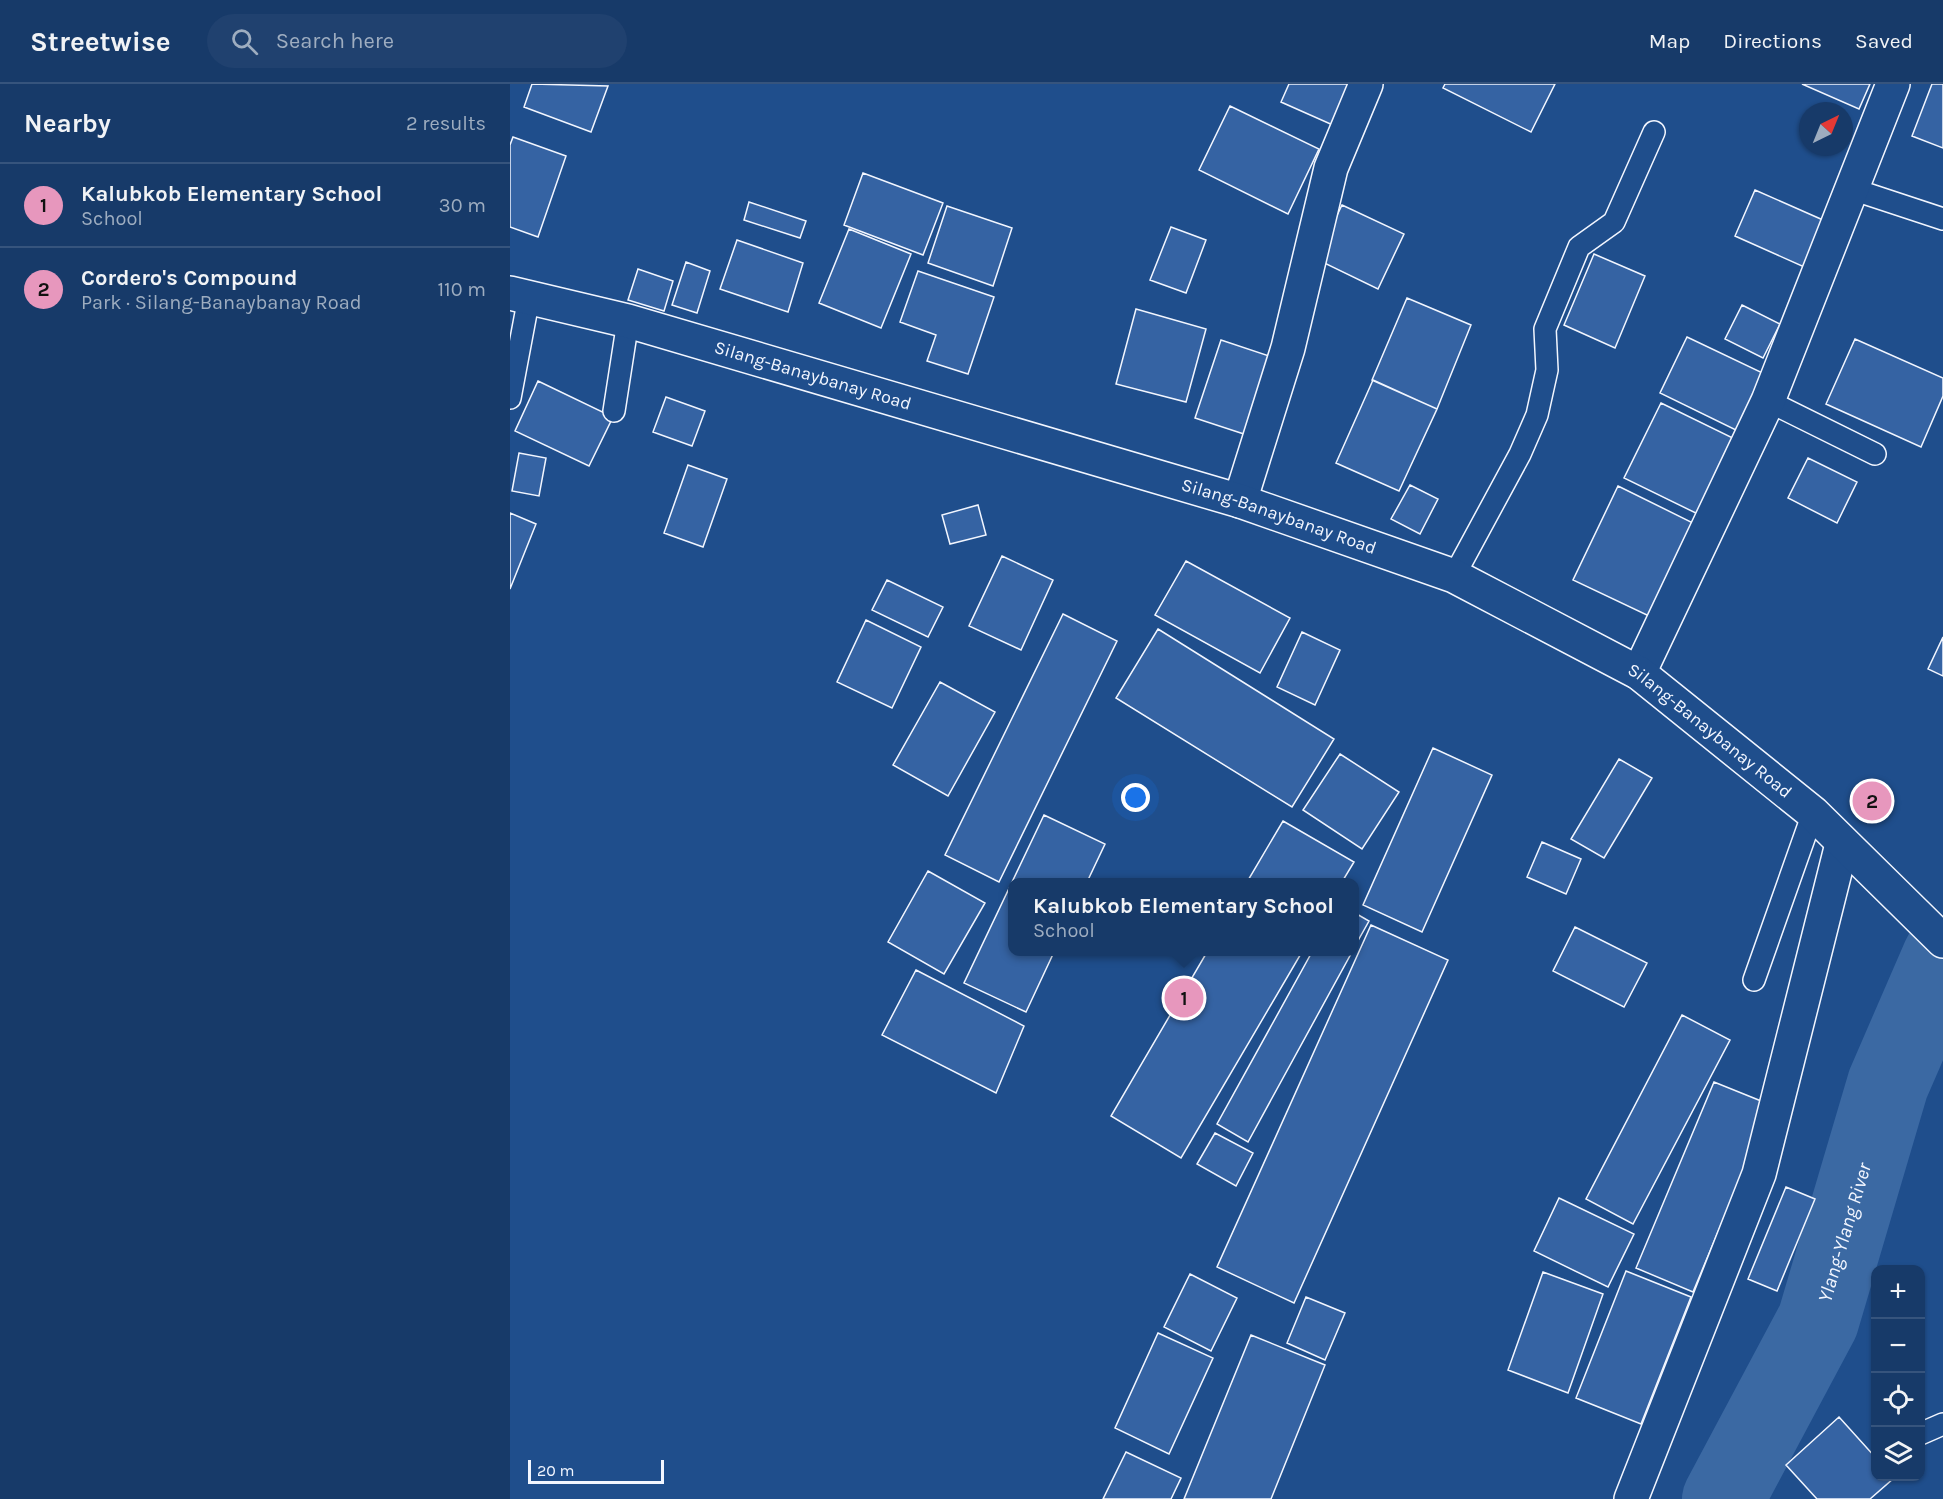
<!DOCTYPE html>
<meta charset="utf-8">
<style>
body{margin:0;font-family:Karla,sans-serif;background:#20416f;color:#f1f3f6}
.controls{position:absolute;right:18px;bottom:18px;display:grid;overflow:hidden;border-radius:12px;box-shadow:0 2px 4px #0004}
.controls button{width:54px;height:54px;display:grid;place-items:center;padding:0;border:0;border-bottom:2px solid #36547d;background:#173a69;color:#f1f3f6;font:30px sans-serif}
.compass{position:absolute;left:1289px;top:18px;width:54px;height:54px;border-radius:50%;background:#173a69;box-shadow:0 2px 4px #0004;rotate:43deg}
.scale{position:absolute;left:18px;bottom:15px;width:136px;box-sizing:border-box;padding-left:6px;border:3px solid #f2f6ff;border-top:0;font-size:16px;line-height:21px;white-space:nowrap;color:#f2f6ff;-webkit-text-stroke:4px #1f4e8c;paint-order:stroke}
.you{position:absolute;left:626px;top:714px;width:21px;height:21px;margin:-15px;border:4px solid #fff;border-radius:50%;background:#1a73e8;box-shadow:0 0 0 9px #1a73e833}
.badge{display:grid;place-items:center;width:39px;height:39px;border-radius:50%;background:#e797bd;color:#111;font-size:20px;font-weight:700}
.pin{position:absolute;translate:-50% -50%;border:3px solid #fff;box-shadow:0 2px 6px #0006}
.popup{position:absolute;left:498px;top:794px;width:351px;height:78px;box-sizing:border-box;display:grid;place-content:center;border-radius:12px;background:#173a69;filter:drop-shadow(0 2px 4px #0005);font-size:20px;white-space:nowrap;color:#9eadc0}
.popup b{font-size:22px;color:#f1f3f6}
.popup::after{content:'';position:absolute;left:50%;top:100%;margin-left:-12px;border:12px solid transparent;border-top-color:#173a69}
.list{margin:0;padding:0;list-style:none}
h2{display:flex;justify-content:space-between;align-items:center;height:78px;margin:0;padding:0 24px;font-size:26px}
h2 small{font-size:20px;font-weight:400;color:#9eadc0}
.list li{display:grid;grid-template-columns:39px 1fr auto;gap:18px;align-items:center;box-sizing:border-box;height:84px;padding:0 24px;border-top:2px solid #36547d}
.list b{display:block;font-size:22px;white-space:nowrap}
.list p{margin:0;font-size:20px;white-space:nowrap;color:#9eadc0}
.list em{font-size:20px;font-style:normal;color:#9eadc0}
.icon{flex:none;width:33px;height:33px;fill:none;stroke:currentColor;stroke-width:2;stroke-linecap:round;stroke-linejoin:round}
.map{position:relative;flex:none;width:1433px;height:1415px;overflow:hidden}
header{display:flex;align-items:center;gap:36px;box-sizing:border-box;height:84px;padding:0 30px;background:#173a69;border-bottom:2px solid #36547d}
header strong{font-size:28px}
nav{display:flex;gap:33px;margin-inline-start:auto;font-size:21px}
.search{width:420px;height:54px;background:#20416f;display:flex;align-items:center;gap:15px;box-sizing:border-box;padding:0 21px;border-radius:33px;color:#9eadc0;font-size:22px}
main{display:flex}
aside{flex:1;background:#173a69}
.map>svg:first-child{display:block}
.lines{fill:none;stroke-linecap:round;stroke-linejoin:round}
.river{stroke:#3b69a3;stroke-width:82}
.building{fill:#3563a3;stroke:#f2f6ff;stroke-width:1.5}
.service-casing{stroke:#f2f6ff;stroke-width:24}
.minor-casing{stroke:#f2f6ff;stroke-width:36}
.secondary-casing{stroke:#f2f6ff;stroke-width:36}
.service{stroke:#1f4e8c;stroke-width:21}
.minor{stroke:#1f4e8c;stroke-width:33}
.secondary{stroke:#1f4e8c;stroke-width:33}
.labels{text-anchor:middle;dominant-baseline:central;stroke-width:4.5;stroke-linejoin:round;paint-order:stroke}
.street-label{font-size:18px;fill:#f2f6ff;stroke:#1f4e8c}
.water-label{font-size:20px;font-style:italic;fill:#f2f6ff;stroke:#1f4e8c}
</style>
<header>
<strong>Streetwise</strong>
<div class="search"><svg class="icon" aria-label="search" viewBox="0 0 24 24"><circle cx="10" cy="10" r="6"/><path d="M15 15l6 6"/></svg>Search here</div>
<nav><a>Map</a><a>Directions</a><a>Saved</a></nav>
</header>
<main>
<aside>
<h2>Nearby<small>2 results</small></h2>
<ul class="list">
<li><span class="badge">1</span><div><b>Kalubkob Elementary School</b><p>School</p></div><em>30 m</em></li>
<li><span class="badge">2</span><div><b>Cordero's Compound</b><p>Park · Silang-Banaybanay Road</p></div><em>110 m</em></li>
</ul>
</aside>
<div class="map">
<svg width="1433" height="1415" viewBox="0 0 1433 1415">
<rect width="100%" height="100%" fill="#1f4e8c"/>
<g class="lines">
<path class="river" id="s1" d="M 1213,1415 L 1308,1237 L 1378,1000 L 1433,873"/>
</g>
<path class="building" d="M 22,0 L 98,2 L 81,48 L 14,23 Z
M 779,0 L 844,0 L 825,42 L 771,18 Z
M 935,0 L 1045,0 L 1021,48 L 933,4 Z
M 1292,0 L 1360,0 L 1349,25 Z
M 1422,0 L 1433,0 L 1433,64 L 1402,52 Z
M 720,22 L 809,65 L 778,130 L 689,86 Z
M 3,53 L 56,72 L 28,153 L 0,143 L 0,61 Z
M 353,89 L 433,119 L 413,171 L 334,141 Z
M 1245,106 L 1322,140 L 1301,186 L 1225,152 Z
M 239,118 L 296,137 L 290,154 L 234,136 Z
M 832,121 L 894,150 L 868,205 L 806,175 Z
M 437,122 L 502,144 L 483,202 L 418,179 Z
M 661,143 L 696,156 L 676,209 L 640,196 Z
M 339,145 L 401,170 L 371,244 L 309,219 Z
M 227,156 L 293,179 L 278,228 L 210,205 Z
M 1084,170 L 1135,192 L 1105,264 L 1054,241 Z
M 176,178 L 200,187 L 187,229 L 162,221 Z
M 128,185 L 163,197 L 154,227 L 118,216 Z
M 408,187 L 484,213 L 458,290 L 417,277 L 426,251 L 390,238 Z
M 897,214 L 961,241 L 927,325 L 862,296 Z
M 1232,221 L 1270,240 L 1253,274 L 1215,255 Z
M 626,225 L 696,245 L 676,318 L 606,300 Z
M 1177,253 L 1259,292 L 1232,349 L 1150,309 Z
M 1345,255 L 1433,294 L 1433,312 L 1411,363 L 1316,320 Z
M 711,256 L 768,275 L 743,353 L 685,334 Z
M 863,296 L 927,325 L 889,407 L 826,379 Z
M 28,297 L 103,333 L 79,382 L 5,347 Z
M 156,313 L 195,327 L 182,362 L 143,348 Z
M 1151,319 L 1231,358 L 1194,433 L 1114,394 Z
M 9,369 L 36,374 L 29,412 L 2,407 Z
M 1298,374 L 1347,398 L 1327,439 L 1278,414 Z
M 178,381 L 217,395 L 193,463 L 154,449 Z
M 900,401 L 928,415 L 910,450 L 881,435 Z
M 1108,402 L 1183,439 L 1139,532 L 1063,496 Z
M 468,421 L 476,451 L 440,460 L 432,431 Z
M 0,429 L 26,440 L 0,505 Z
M 492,472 L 543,496 L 511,566 L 459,542 Z
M 676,477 L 780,534 L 750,589 L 645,531 Z
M 377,496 L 433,523 L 418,553 L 362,526 Z
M 553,530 L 607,557 L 489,798 L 435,771 Z
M 356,536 L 411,563 L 382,624 L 327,598 Z
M 648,545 L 824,655 L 782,723 L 606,614 Z
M 792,548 L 830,566 L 805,621 L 767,603 Z
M 1433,553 L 1433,592 L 1418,585 Z
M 430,598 L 485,628 L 438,712 L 383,681 Z
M 923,664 L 982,691 L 912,848 L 853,821 Z
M 830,670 L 889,708 L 852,765 L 793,726 Z
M 1109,675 L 1142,694 L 1094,774 L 1061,755 Z
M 534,731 L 595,760 L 577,798 L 503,798 L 503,868 L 544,868 L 516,928 L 454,899 Z
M 773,737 L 844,778 L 832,798 L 737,798 Z
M 1032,758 L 1071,775 L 1056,810 L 1017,793 Z
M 418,787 L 475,819 L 434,890 L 378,858 Z
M 845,829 L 859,837 L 845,862 Z
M 861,841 L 938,876 L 784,1219 L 707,1183 Z
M 1065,843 L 1137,879 L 1114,923 L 1043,887 Z
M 697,868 L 792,868 L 671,1074 L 601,1032 Z
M 802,868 L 842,868 L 738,1058 L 707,1040 Z
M 406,886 L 514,942 L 486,1009 L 372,951 Z
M 1172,931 L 1220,956 L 1123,1140 L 1076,1115 Z
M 1204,998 L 1261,1021 L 1183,1208 L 1126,1184 Z
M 705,1049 L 743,1069 L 726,1102 L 687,1080 Z
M 1276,1103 L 1305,1115 L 1267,1207 L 1238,1195 Z
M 1049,1114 L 1124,1150 L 1098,1203 L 1024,1167 Z
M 1116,1187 L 1181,1213 L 1131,1340 L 1066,1314 Z
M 1033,1188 L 1093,1210 L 1058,1309 L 998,1286 Z
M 680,1190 L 727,1214 L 701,1267 L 654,1243 Z
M 796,1213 L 835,1229 L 815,1276 L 777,1259 Z
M 648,1249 L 703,1274 L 659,1370 L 605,1344 Z
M 741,1251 L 815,1281 L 761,1415 L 674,1415 Z
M 1329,1333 L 1366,1374 L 1366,1392 L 1384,1394 L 1360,1415 L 1307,1415 L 1276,1381 Z
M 616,1368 L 671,1394 L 661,1415 L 593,1415 Z"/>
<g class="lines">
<g class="service-casing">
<path id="service" d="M 1342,105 L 1433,135
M 0,314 L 19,213
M 1258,317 L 1365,370
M 104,327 L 118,237
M 944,492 L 1010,370 L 1027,331 L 1037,286 L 1035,245 L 1069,163 L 1104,138 L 1144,48
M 1244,896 L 1303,729
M 1410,1350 L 1433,1340"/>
</g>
<g class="minor-casing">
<path id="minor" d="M 730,417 L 778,264 L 821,84 L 856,0
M 1129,589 L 1258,317 L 1383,0
M 1121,1415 L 1249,1090 L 1332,760"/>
</g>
<g class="secondary-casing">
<g id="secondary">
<path id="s2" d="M 0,209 L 118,237 L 730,417 L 944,492 L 1129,589 L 1303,729 L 1433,857"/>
</g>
</g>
<use href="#service" class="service"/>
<use href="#minor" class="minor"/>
<use href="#secondary" class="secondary"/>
</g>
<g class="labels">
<g class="street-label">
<text stroke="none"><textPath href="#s2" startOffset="314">Silang-Banaybanay Road</textPath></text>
<text stroke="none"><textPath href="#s2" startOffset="801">Silang-Banaybanay Road</textPath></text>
<text stroke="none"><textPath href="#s2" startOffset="1286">Silang-Banaybanay Road</textPath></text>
</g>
<g class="water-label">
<text stroke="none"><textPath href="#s1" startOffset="294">Ylang-Ylang River</textPath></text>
</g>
</g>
</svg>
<div class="controls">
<button>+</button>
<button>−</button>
<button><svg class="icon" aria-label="locate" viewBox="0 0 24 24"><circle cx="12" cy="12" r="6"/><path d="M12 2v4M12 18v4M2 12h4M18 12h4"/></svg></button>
<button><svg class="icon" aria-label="layers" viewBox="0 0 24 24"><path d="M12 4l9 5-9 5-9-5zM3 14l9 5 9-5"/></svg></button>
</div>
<svg class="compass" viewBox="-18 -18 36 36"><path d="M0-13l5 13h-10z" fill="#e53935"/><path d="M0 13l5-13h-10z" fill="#9eadc0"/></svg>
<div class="scale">20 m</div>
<div class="you"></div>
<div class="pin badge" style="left:674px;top:914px">1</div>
<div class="popup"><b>Kalubkob Elementary School</b>School</div>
<div class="pin badge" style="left:1362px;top:717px">2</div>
</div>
</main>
